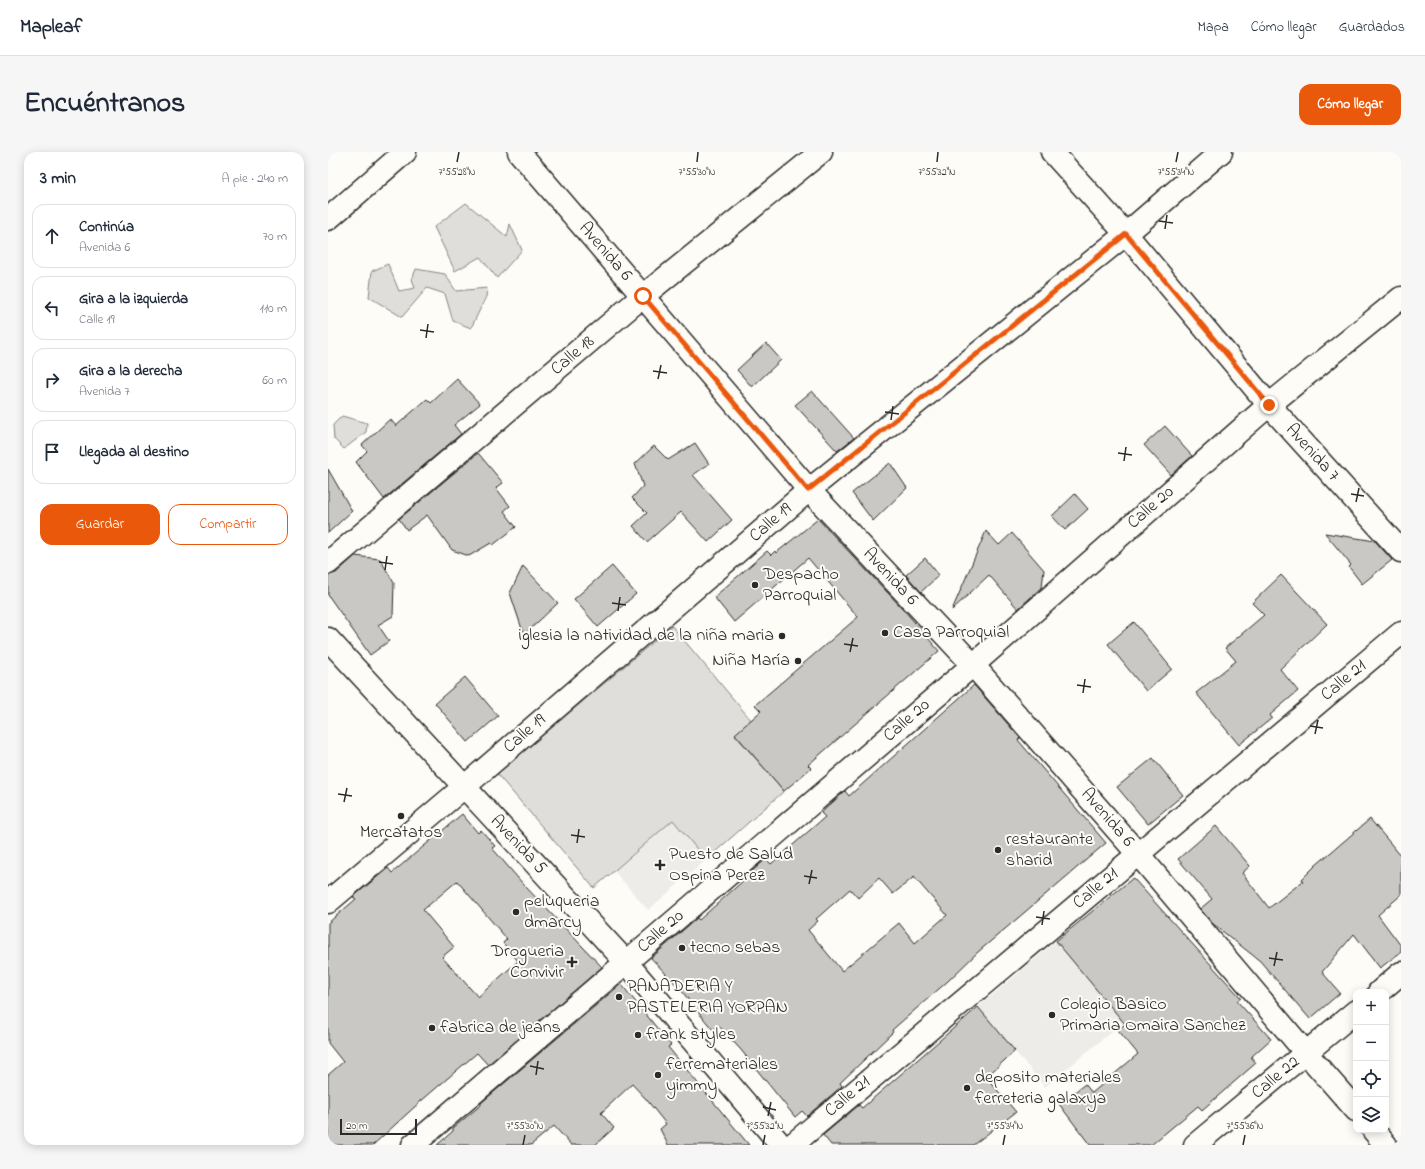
<!DOCTYPE html>
<html lang="es">
<meta charset="utf-8">
<style>
body{margin:0;font-family:"Indie Flower",sans-serif;background:#f6f6f7;color:#1f2937}
.controls{position:absolute;right:12px;bottom:12px;display:grid;overflow:hidden;border-radius:8px;box-shadow:0 2px 10px #0003}
.controls button{width:36px;height:36px;display:grid;place-items:center;padding:0;border:0;border-bottom:1px solid #e0e1e3;background:#fff;color:#1f2937;font:20px sans-serif}
.scale{position:absolute;left:12px;bottom:10px;width:77px;box-sizing:border-box;padding-left:4px;border:2px solid #2b2b2b;border-top:0;font-size:11px;line-height:14px;white-space:nowrap;color:#2b2b2b;-webkit-text-stroke:3px #fdfcf7;paint-order:stroke}
.stop{position:absolute;width:12px;height:12px;margin:-9px;border:3px solid #ea580c;border-radius:50%;background:#fff}
.stop.end{background:#ea580c;border-color:#fff;box-shadow:0 1px 4px #0008}
.list{margin:0;padding:0;list-style:none}
h2{display:flex;justify-content:space-between;align-items:center;height:52px;margin:0;padding:0 16px;font-size:17px}
h2 small{font-size:13px;font-weight:400;color:#747a83}
.list li{display:grid;grid-template-columns:26px 1fr auto;gap:12px;align-items:center;box-sizing:border-box;height:64px;margin:0 8px 8px;padding:0 8px;border:1px solid #e0e1e3;border-radius:12px}
.list b{display:block;font-size:15px;white-space:nowrap}
.list p{margin:0;font-size:13px;white-space:nowrap;color:#747a83}
.list em{font-size:13px;font-style:normal;color:#747a83}
.actions{display:flex;gap:8px;padding:12px 16px}
.actions a{flex:1;padding:9px 0;border:1px solid #ea580c;border-radius:12px;text-align:center;font-size:14px;color:#ea580c}
.actions .main{background:#ea580c;color:#fff}
.icon{flex:none;width:22px;height:22px;fill:none;stroke:currentColor;stroke-width:2;stroke-linecap:round;stroke-linejoin:round}
.map{position:relative;flex:none;width:1073px;height:993px;overflow:hidden;border-radius:12px}
header{display:flex;align-items:center;gap:24px;box-sizing:border-box;height:56px;padding:0 20px;background:#fff;border-bottom:1px solid #e0e1e3}
header strong{font-size:19px}
nav{display:flex;gap:22px;margin-inline-start:auto;font-size:14px}
.intro{display:flex;align-items:center;justify-content:space-between;box-sizing:border-box;height:96px;padding:0 24px}
h1{margin:0;font-size:28px}
.button{padding:10px 18px;border-radius:12px;background:#ea580c;color:#fff;font-size:14px;font-weight:700}
main{display:flex;gap:24px;padding:0 24px}
aside{flex:1;background:#fff;border-radius:12px;box-shadow:0 2px 10px #0003}
.map>svg:first-child{display:block}
.built{fill:#edece8}
.green{fill:#dfdeda;stroke:#858482}
.building{fill:#c9c8c4;stroke:#2b2b2b;fill-rule:evenodd}
.lines{fill:none;stroke-linecap:round;stroke-linejoin:round}
.minor-casing{stroke:#2b2b2b;stroke-width:25}
.minor{stroke:#fdfcf7;stroke-width:22}
.route{stroke:#ea580c;stroke-width:5}
.ticks{fill:none;stroke:#2b2b2b;stroke-width:1.5}
.poi-dot{fill:#2b2b2b;stroke:#fdfcf7;stroke-width:1.5}
.labels{text-anchor:middle;dominant-baseline:central;stroke-width:4;stroke-linejoin:round;paint-order:stroke}
.street-label{font-size:18px;fill:#2b2b2b;stroke:#fdfcf7}
.poi-label{font-size:18px;fill:#2b2b2b;stroke:#fdfcf7;text-anchor:start}
.ticks-label{font-size:10px;text-anchor:middle;fill:#2b2b2b;stroke:#fdfcf7;stroke-width:4;stroke-linejoin:round;paint-order:stroke}
</style>
<header>
<strong>Mapleaf</strong>
<nav><a>Mapa</a><a>Cómo llegar</a><a>Guardados</a></nav>
</header>
<div class="intro"><h1>Encuéntranos</h1><a class="button">Cómo llegar</a></div>
<main>
<aside>
<h2>3 min<small>A pie · 240 m</small></h2>
<ul class="list">
<li><svg class="icon" aria-label="ahead" viewBox="0 0 24 24"><path d="M12 20V5M6 11l6-6 6 6"/></svg><div><b>Continúa</b><p>Avenida 6</p></div><em>70 m</em></li>
<li><svg class="icon" aria-label="left" viewBox="0 0 24 24"><path d="M17 20v-9H6M10 6l-5 5 5 5"/></svg><div><b>Gira a la izquierda</b><p>Calle 19</p></div><em>110 m</em></li>
<li><svg class="icon" aria-label="right" viewBox="0 0 24 24"><path d="M7 20v-9h11M14 6l5 5-5 5"/></svg><div><b>Gira a la derecha</b><p>Avenida 7</p></div><em>60 m</em></li>
<li><svg class="icon" aria-label="arrive" viewBox="0 0 24 24"><path d="M6 21V4h12l-3 4 3 4H6"/></svg><div><b>Llegada al destino</b></div></li>
</ul>
<div class="actions"><a class="main">Guardar</a><a>Compartir</a></div>
</aside>
<div class="map">
<svg width="1073" height="993" viewBox="0 0 1073 993">
<rect width="100%" height="100%" fill="#fdfcf7"/>
<filter id="ink" filterUnits="userSpaceOnUse"><feTurbulence type="fractalNoise" baseFrequency=".025" numOctaves="2"/><feDisplacementMap in="SourceGraphic" scale="8" xChannelSelector="R" yChannelSelector="G"/><feConvolveMatrix kernelMatrix="1 2 1 2 8 2 1 2 1" color-interpolation-filters="sRGB"/></filter>
<g filter="url(#ink)">
<path class="built" d="M 345,668 L 378,708 L 320,758 L 286,719 Z
M 728,789 L 795,870 L 717,935 L 650,855 Z"/>
<path class="green" d="M 138,51 L 179,85 L 182,72 L 194,98 L 169,126 L 152,105 L 127,119 L 106,75 Z
M 60,112 L 71,139 L 87,136 L 84,127 L 88,117 L 117,122 L 128,139 L 159,136 L 158,145 L 143,176 L 125,169 L 117,142 L 99,136 L 74,165 L 41,145 L 44,119 Z
M 14,264 L 39,271 L 38,280 L 16,297 L 6,287 L 5,273 Z
M 344,474 L 423,568 L 407,583 L 456,639 L 378,708 L 345,668 L 266,736 L 169,622 Z"/>
<path class="building" d="M 438,191 L 453,208 L 424,235 L 409,218 Z
M 129,227 L 152,252 L 126,273 L 133,282 L 56,347 L 28,310 L 39,299 L 34,293 L 62,267 L 68,274 L 99,247 L 103,251 Z
M 484,239 L 526,286 L 509,299 L 467,253 Z
M 837,274 L 864,304 L 843,323 L 816,293 Z
M 367,291 L 381,312 L 365,323 L 404,368 L 380,390 L 353,360 L 319,390 L 305,374 L 319,361 L 304,346 L 315,334 L 307,312 L 326,294 L 340,308 Z
M 150,301 L 175,331 L 168,336 L 182,354 L 176,359 L 188,375 L 165,393 L 163,391 L 141,404 L 124,398 L 99,363 L 79,378 L 71,367 Z
M 562,311 L 579,336 L 545,369 L 524,341 Z
M 0,317 L 24,359 L 0,381 Z
M 747,342 L 760,357 L 737,378 L 724,364 Z
M 490,367 L 575,457 L 611,499 L 480,613 L 483,616 L 456,639 L 407,582 L 433,559 L 427,553 L 530,465 L 480,406 L 406,470 L 386,445 L 439,399 L 443,403 L 447,399 L 448,401 Z
M 658,379 L 671,393 L 684,381 L 716,418 L 714,435 L 690,457 L 661,423 L 624,458 Z
M 997,381 L 1047,389 L 1064,408 L 1034,432 L 1021,415 L 1023,413 Z
M 27,404 L 52,407 L 66,431 L 65,464 L 50,473 L 61,489 L 42,503 L 0,443 L 0,423 L 8,421 Z
M 597,406 L 611,423 L 593,440 L 578,423 Z
M 195,414 L 230,451 L 196,483 L 182,441 Z
M 284,414 L 308,442 L 270,475 L 246,447 Z
M 953,423 L 999,472 L 952,517 L 970,539 L 942,563 L 944,566 L 911,593 L 868,541 L 908,509 L 897,496 L 936,463 L 924,451 Z
M 806,470 L 844,517 L 818,539 L 780,492 Z
M 137,525 L 170,564 L 140,590 L 107,551 Z
M 646,533 L 692,586 L 690,588 L 778,691 L 650,800 L 620,829 L 564,878 L 565,880 L 512,931 L 514,934 L 479,964 L 474,959 L 467,965 L 413,898 L 390,873 L 385,878 L 365,854 L 354,839 L 323,806 L 369,766 L 371,768 L 424,721 L 423,720 L 438,707 L 443,712 L 497,665 L 493,661 L 517,639 L 521,644 ZM 586,725 L 619,763 L 587,791 L 571,771 L 514,819 L 480,778 L 490,769 L 488,767 L 522,737 L 530,746 L 551,726 L 565,742 Z
M 825,606 L 855,643 L 820,672 L 789,635 Z
M 134,662 L 150,681 L 153,678 L 167,694 L 164,696 L 196,733 L 274,815 L 160,913 L 149,901 L 92,950 L 45,993 L 0,993 L 0,923 L 15,910 L 0,891 L 0,771 L 28,747 L 25,745 L 60,716 L 64,721 ZM 129,729 L 179,787 L 175,791 L 190,809 L 150,845 L 114,805 L 126,795 L 95,758 Z
M 1042,667 L 1073,704 L 1073,743 L 1050,763 L 1073,794 L 1073,800 L 1052,816 L 1026,782 L 994,820 L 1012,841 L 982,867 L 932,809 L 884,771 L 872,757 L 884,747 L 850,707 L 888,674 L 922,714 L 914,721 L 941,756 L 975,729 L 974,727 L 988,713 Z
M 805,726 L 913,846 L 909,849 L 943,887 L 923,905 L 928,911 L 874,958 L 870,954 L 823,993 L 762,993 L 731,952 L 757,932 L 764,941 L 810,902 L 790,878 L 797,872 L 728,789 Z
M 293,832 L 343,893 L 340,895 L 421,993 L 340,993 L 332,977 L 338,972 L 318,947 L 304,932 L 273,961 L 286,976 L 267,993 L 243,993 L 226,974 L 203,993 L 109,993 L 125,979 L 125,976 L 153,953 L 153,951 Z
M 650,855 L 687,899 L 658,925 L 688,960 L 645,993 L 503,993 L 495,983 L 531,953 L 534,956 Z"/>
<g class="lines">
<g class="minor-casing">
<path id="minor" d="M 191,0 L 481,338 L 645,513 L 810,702 L 978,901 L 1028,958
M 724,0 L 798,82 L 941,253 L 1073,399
M 0,67 L 77,0
M 0,411 L 315,144 L 493,0
M 0,487 L 298,810 L 453,993
M 0,750 L 136,635 L 481,338 L 798,82 L 893,0
M 1051,840 L 1073,821
M 1045,978 L 1058,993
M 85,993 L 645,513 L 941,253 L 1073,146
M 464,993 L 1073,481
M 867,993 L 1028,859"/>
</g>
<use href="#minor" class="minor"/>
</g>
</g>
<g class="lines" filter="url(#ink)">
<path class="route" d="M 315,144 L 480,338 L 798,82 L 941,253"/>
</g>
<path class="ticks" d="M 129,10 L 131,0M 369,10 L 370,0M 609,10 L 610,0M 848,10 L 850,0M 831,69 L 845,71M 837,77 L 839,63M 92,178 L 106,180M 98,186 L 100,172M 325,219 L 339,221M 330,227 L 333,213M 557,260 L 571,262M 563,268 L 565,254M 790,301 L 804,303M 796,309 L 798,295M 1023,342 L 1036,344M 1028,350 L 1031,336M 51,410 L 65,412M 57,418 L 59,404M 284,451 L 298,453M 290,459 L 292,445M 516,492 L 530,494M 522,500 L 525,486M 749,533 L 763,535M 755,541 L 757,527M 982,574 L 995,576M 987,582 L 990,568M 10,642 L 24,644M 16,650 L 19,636M 243,683 L 257,685M 249,691 L 251,677M 476,724 L 489,726M 481,732 L 484,718M 708,765 L 722,767M 714,773 L 716,759M 941,806 L 955,808M 946,814 L 949,800M 202,914 L 216,917M 208,923 L 210,909M 435,955 L 448,958M 440,964 L 443,950M 195,993 L 197,983M 435,993 L 437,983M 675,993 L 677,983M 915,993 L 917,983"/>
<g class="poi-dot">
<circle cx="427" cy="433" r="4"/>
<circle cx="557" cy="481" r="4"/>
<circle cx="454" cy="484" r="4"/>
<circle cx="470" cy="509" r="4"/>
<circle cx="73" cy="664" r="4"/>
<circle cx="670" cy="698" r="4"/>
<path d="M330 707h4v4h4v4h-4v4h-4v-4h-4v-4h4z"/>
<circle cx="188" cy="760" r="4"/>
<circle cx="354" cy="796" r="4"/>
<path d="M242 804h4v4h4v4h-4v4h-4v-4h-4v-4h4z"/>
<circle cx="291" cy="845" r="4"/>
<circle cx="724" cy="863" r="4"/>
<circle cx="104" cy="876" r="4"/>
<circle cx="310" cy="883" r="4"/>
<circle cx="330" cy="923" r="4"/>
<circle cx="639" cy="936" r="4"/>
</g>
<g class="labels">
<g class="street-label">
<text transform="translate(277 100) rotate(49)">Avenida 6</text>
<text transform="translate(245 204) rotate(-40)">Calle 18</text>
<text transform="translate(984 301) rotate(48)">Avenida 7</text>
<text transform="translate(823 356) rotate(-41)">Calle 20</text>
<text transform="translate(443 371) rotate(-41)">Calle 19</text>
<text transform="translate(562 425) rotate(47)">Avenida 6</text>
<text transform="translate(1016 529) rotate(-40)">Calle 21</text>
<text transform="translate(579 569) rotate(-41)">Calle 20</text>
<text transform="translate(197 582) rotate(-41)">Calle 19</text>
<text transform="translate(779 666) rotate(49)">Avenida 6</text>
<text transform="translate(190 693) rotate(47)">Avenida 5</text>
<text transform="translate(768 737) rotate(-40)">Calle 21</text>
<text transform="translate(333 780) rotate(-41)">Calle 20</text>
<text transform="translate(948 926) rotate(-40)">Calle 22</text>
<text transform="translate(520 945) rotate(-40)">Calle 21</text>
</g>
<g class="poi-label">
<text x="435" y="423">Despacho<tspan x="435" dy="21">Parroquial</tspan></text>
<text x="565" y="481">Casa Parroquial</text>
<text x="446" y="484" text-anchor="end">iglesia la natividad de la niña maria</text>
<text x="462" y="509" text-anchor="end">Niña María</text>
<text x="73" y="681" text-anchor="middle">Mercatatos</text>
<text x="678" y="688">restaurante<tspan x="678" dy="21">sharid</tspan></text>
<text x="341" y="703">Puesto de Salud<tspan x="341" dy="21">Ospina Perez</tspan></text>
<text x="196" y="750">peluqueria<tspan x="196" dy="21">dmarcy</tspan></text>
<text x="362" y="796">tecno sebas</text>
<text x="236" y="800" text-anchor="end">Drogueria<tspan x="236" dy="21">Convivir</tspan></text>
<text x="299" y="835">PANADERIA Y<tspan x="299" dy="21">PASTELERIA YORPAN</tspan></text>
<text x="732" y="853">Colegio Basico<tspan x="732" dy="21">Primaria Omaira Sanchez</tspan></text>
<text x="112" y="876">fabrica de jeans</text>
<text x="318" y="883">frank styles</text>
<text x="338" y="913">ferremateriales<tspan x="338" dy="21">yimmy</tspan></text>
<text x="647" y="926">deposito materiales<tspan x="647" dy="21">ferreteria galaxya</tspan></text>
</g>
</g>
<g class="ticks-label">
<text x="369" y="23">7°55'30"N</text>
<text x="609" y="23">7°55'32"N</text>
<text x="848" y="23">7°55'34"N</text>
<text x="129" y="23">7°55'28"N</text>
<text x="197" y="977">7°55'30"N</text>
<text x="437" y="977">7°55'32"N</text>
<text x="677" y="977">7°55'34"N</text>
<text x="917" y="977">7°55'36"N</text>
</g>
</svg>
<div class="controls">
<button>+</button>
<button>−</button>
<button><svg class="icon" aria-label="locate" viewBox="0 0 24 24"><circle cx="12" cy="12" r="6"/><path d="M12 2v4M12 18v4M2 12h4M18 12h4"/></svg></button>
<button><svg class="icon" aria-label="layers" viewBox="0 0 24 24"><path d="M12 4l9 5-9 5-9-5zM3 14l9 5 9-5"/></svg></button>
</div>
<div class="scale">20 m</div>
<div class="stop" style="left:315px;top:144px"></div>
<div class="stop end" style="left:941px;top:253px"></div>
</div>
</main>
